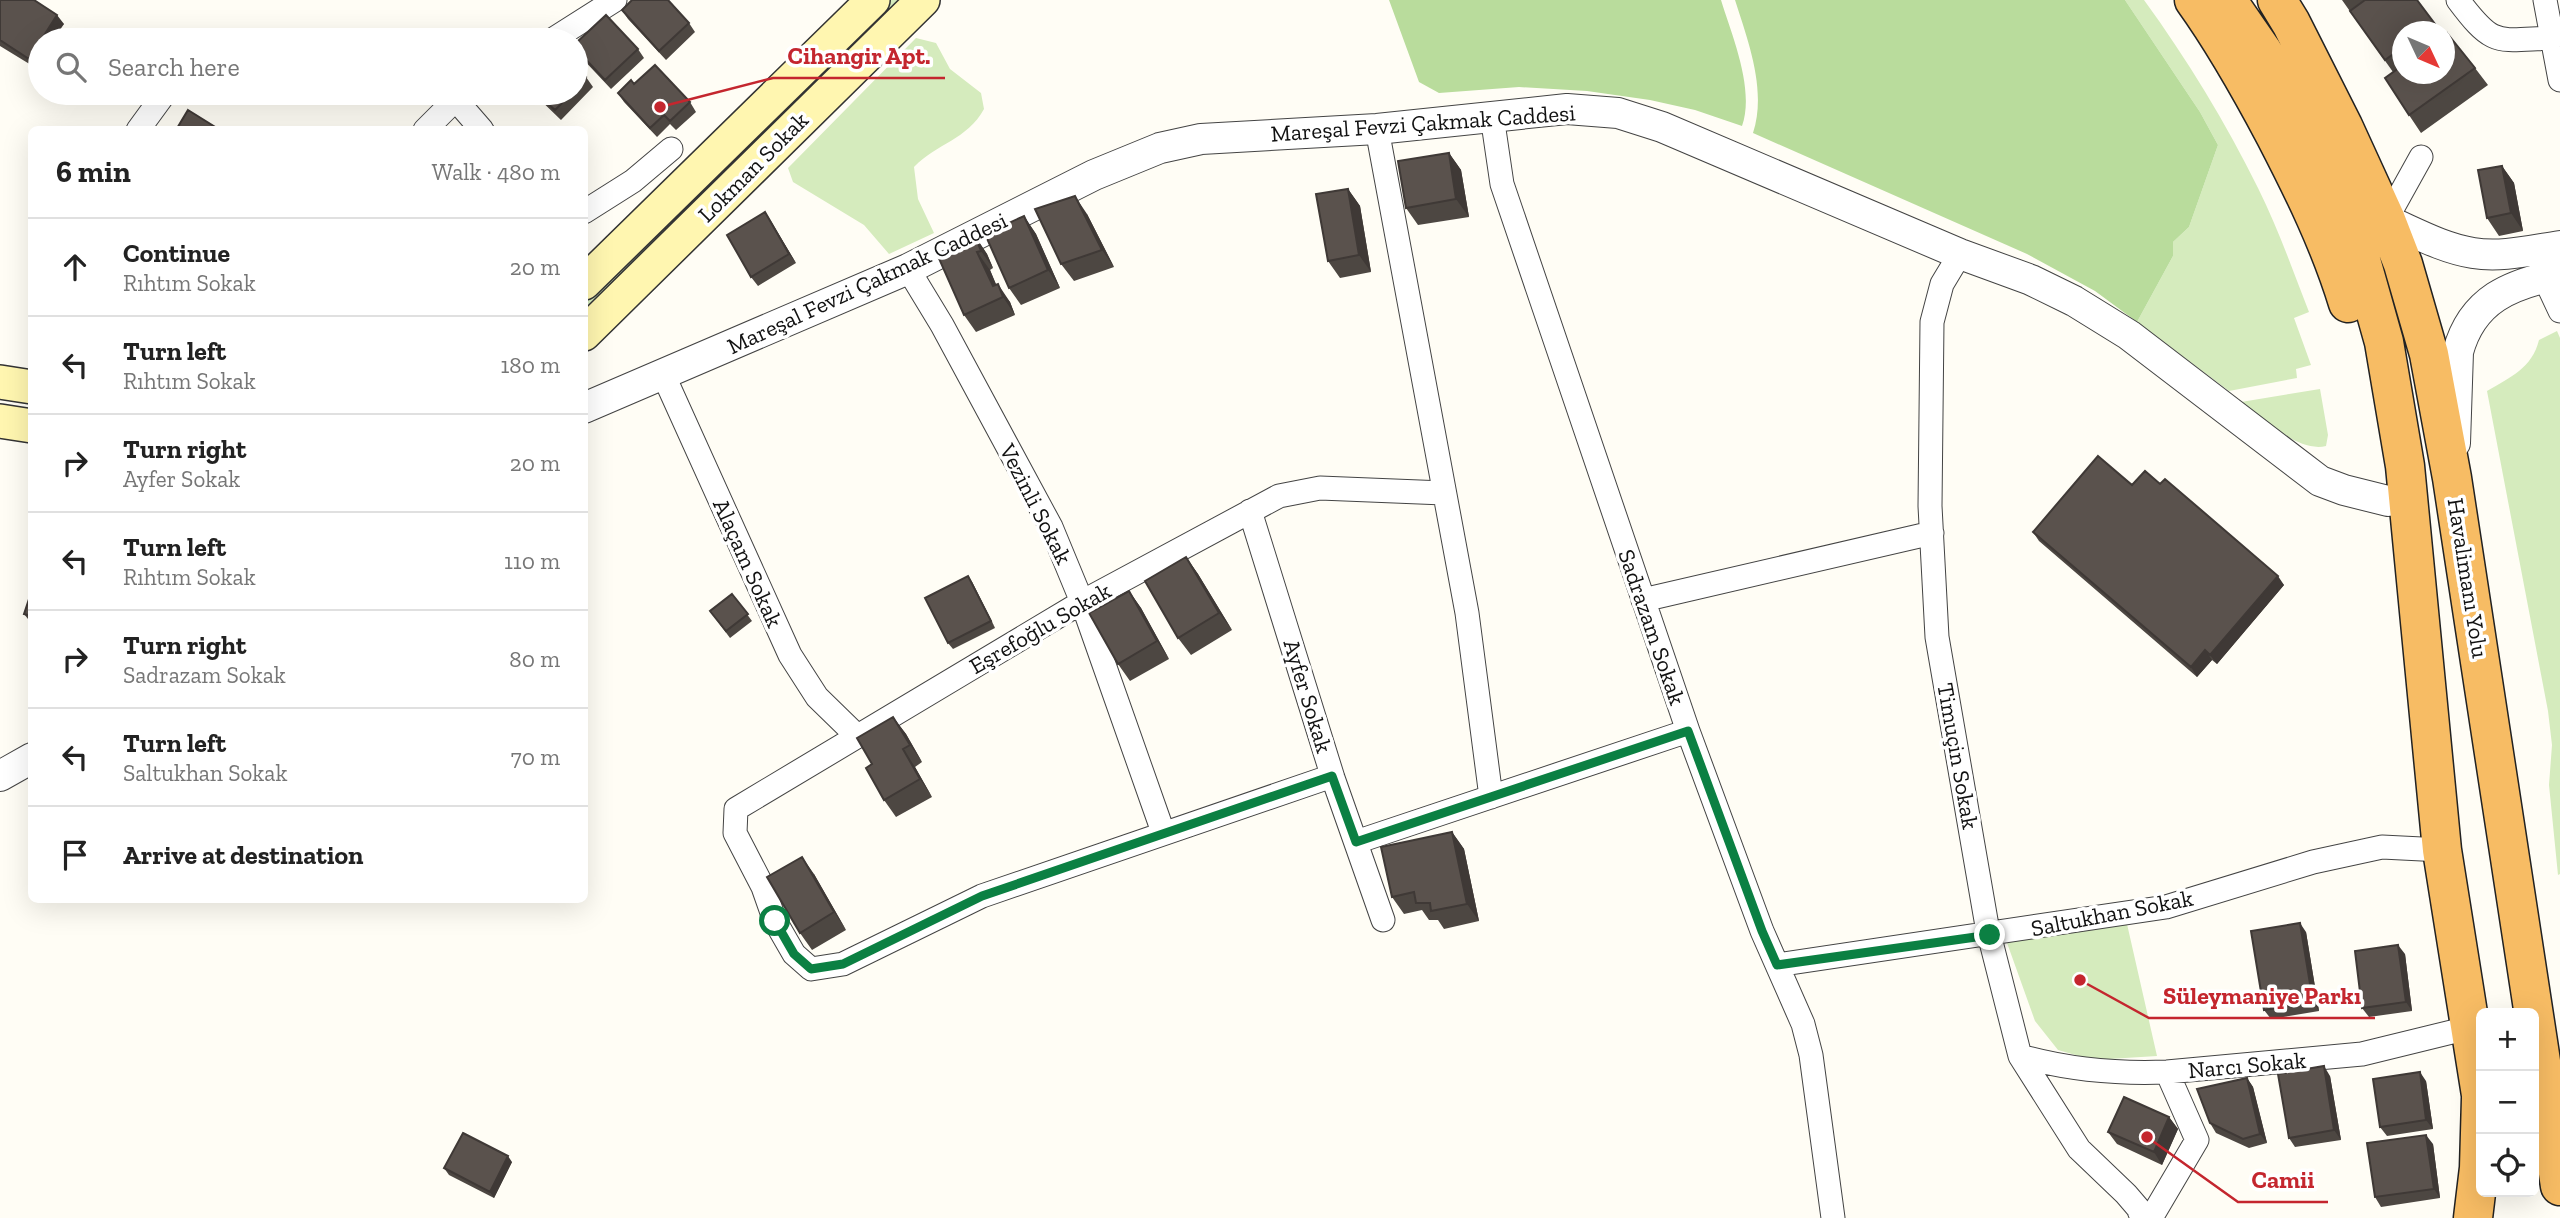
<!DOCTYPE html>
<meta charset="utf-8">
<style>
body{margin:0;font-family:"Zilla Slab",serif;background:#f2f2f2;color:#222}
.controls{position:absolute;right:21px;bottom:21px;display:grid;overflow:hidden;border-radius:10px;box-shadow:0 7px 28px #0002}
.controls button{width:63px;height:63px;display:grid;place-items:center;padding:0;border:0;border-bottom:2px solid #e0e0e0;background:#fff;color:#222;font:35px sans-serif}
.compass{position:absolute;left:2392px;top:21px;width:63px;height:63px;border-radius:50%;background:#fff;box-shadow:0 7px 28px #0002;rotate:134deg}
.stop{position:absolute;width:21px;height:21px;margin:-16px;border:5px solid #0b8043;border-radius:50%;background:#fff}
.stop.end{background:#0b8043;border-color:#fff;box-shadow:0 2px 7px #0008}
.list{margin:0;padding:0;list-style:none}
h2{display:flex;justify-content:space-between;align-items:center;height:91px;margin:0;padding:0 28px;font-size:30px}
h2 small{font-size:23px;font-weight:400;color:#767676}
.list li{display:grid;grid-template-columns:46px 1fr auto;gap:21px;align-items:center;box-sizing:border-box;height:98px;padding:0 28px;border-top:2px solid #e0e0e0}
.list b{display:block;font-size:26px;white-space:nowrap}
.list p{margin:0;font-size:23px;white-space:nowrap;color:#767676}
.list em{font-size:23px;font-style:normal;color:#767676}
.icon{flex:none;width:38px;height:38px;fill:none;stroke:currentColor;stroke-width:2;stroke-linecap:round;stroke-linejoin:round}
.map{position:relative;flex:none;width:2560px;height:1218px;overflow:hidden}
.search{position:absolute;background:#fff;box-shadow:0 7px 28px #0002;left:28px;top:28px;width:560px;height:77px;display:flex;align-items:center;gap:18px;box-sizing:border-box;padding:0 24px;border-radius:38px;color:#767676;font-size:26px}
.panel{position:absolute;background:#fff;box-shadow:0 7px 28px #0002;left:28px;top:126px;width:560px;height:777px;border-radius:10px}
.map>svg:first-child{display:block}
.green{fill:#d5ebbd}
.forest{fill:#b9dc9c}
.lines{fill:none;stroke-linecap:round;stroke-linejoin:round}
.minor-casing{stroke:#444;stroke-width:25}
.tertiary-casing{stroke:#444;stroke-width:32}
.secondary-casing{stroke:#333;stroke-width:36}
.trunk-casing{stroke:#222;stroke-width:41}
.minor{stroke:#fff;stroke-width:23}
.tertiary{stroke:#fff;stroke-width:30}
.secondary{stroke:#fff6b0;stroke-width:33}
.trunk{stroke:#f7bc64;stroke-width:38}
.wall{fill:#4d4742}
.shaded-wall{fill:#3f3936}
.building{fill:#5a524d;stroke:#3f3936;stroke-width:2}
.route{stroke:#0b8043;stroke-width:9}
.labels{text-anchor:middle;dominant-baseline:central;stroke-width:7;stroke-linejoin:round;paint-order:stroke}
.street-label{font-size:23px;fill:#111;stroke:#fff}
.leader{fill:none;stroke:#c4262e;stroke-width:2.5}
.callout-dot{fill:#c4262e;stroke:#fff;stroke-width:2.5}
.callout-label{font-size:24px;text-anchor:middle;font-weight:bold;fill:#c4262e;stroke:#fff;stroke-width:7;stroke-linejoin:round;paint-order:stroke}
</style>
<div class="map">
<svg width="2560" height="1218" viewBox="0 0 2560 1218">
<rect width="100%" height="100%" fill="#fffdf5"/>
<path class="green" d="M 887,0 L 903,0 L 585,312 L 585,296 Z
M 2125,0 L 2144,0 C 2187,59 2226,123 2258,188 C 2278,228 2293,271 2309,312 L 2294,318 L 2311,365 L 2296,369 L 2297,378 L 2229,391 L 2137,322 L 2173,256 L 2173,242 L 2189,227 L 2218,145 L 2200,112 Z
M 916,38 L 936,43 L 950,69 L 981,93 L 984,109 C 967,140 937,143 914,167 L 918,199 L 934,233 L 889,254 L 864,225 L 793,182 L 788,168 Z
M 2557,331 L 2560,338 L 2560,874 L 2558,875 L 2549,785 L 2552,745 L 2548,711 L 2487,391 C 2511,377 2532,368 2539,340 Z
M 2320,389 L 2328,435 L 2326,446 C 2298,453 2262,418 2241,402 Z
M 2127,924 L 2157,1056 L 2093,1060 L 2058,1050 L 2035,1021 L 2006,940 Z"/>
<path class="forest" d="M 1389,0 L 1721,0 C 1732,36 1755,89 1742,126 L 1695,110 L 1650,100 L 1587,91 L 1519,87 L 1439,93 L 1419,82 Z
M 1735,0 L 2125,0 L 2200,112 L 2218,145 L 2189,227 L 2173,242 L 2173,256 L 2137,322 L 2095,291 L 2027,254 L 1753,133 C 1767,90 1748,41 1735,0 Z"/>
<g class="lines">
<g class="minor-casing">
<path id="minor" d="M 2458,0 C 2494,48 2496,40 2552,38
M 2545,0 L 2560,80
M 552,40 L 615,0
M 456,100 L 482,130
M 1492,116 L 1502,184 L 1688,731 L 1762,931 L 1803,1024 L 1811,1055 L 1833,1218
M 1377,129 L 1467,613 L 1491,797
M 138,130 L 165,93
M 425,130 L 450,105 L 467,93
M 584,212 L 633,181 L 671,149
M 2386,220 L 2421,157
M 1960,254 L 1942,284 L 1932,322 L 1930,506 L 1937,637 L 1987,926 L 2020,1056 L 2079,1149 L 2126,1194 L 2138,1208 L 2142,1218
M 908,269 L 942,325 L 1051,527 L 1082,602 L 1163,832
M 2544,277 L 2560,311
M 663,374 L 790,655 L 817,697 L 857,736
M 1250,511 L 1333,778 L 1383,920
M 1643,600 L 1932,533
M 1332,776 L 982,896 L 843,964 L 811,969 L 794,954 L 775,921 L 763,887 L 735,833 L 736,809 L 1082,602 L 1279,496 L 1320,488 L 1444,493
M 1356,842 L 1688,731
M 1777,965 L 2166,907 L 2313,862 L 2382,847 L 2442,850
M 2020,1056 C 2069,1070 2116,1074 2167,1072 L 2362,1054 L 2472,1027
M 2151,1218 L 2197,1140 L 2167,1072"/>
</g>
<g class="tertiary-casing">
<path id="tertiary" d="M 2386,220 C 2414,232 2442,248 2473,253 C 2501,258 2532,250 2560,246
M 584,408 L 908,269 L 1094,175 L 1160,148 L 1201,139 L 1377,129 L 1567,109 L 1618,113 L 1662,127 L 1960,254 L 2031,280 L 2074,301 L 2129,335 L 2320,481 L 2344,490 L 2388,501
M 2455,443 L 2458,352 C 2472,299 2511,284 2560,274
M 0,776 L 32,758"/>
</g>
<g class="secondary-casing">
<path id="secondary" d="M 584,283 L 873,0
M 584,334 L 923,0
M 0,382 L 32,387
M 0,421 L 32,426"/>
</g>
<g class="trunk-casing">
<path id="trunk" d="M 2194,0 C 2225,43 2250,88 2275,135 C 2303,189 2330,244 2348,303
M 2227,0 L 2263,52 L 2330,175 L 2359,253 L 2384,342 L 2405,466 L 2442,850 L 2481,1095
M 2277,0 L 2291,23 L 2343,126 L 2386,220 L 2403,264 L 2429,354 L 2452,478 L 2560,1186
M 2473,1218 L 2479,1168 L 2481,1098"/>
</g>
<use href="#minor" class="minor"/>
<use href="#tertiary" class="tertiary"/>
<use href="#secondary" class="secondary"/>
<use href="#trunk" class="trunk"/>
</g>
<path class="wall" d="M 0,0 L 64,24 L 40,40 L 40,61 L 36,68 L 0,46 Z
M 2342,0 L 2417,0 L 2440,32 L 2403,32 L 2403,74 L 2475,68 L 2488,85 L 2421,133 L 2409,115 L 2393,72 Z
M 622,10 L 689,23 L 695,32 L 666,60 L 628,19 Z
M 576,43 L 638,49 L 644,58 L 611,89 L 579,55 L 576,51 Z
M 576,67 L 586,77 L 593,87 L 561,120 L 533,93 L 576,93 Z
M 634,84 L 690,102 L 696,112 L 676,130 L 670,124 L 657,137 L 624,102 L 618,93 Z
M 1449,153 L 1461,170 L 1469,217 L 1418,225 L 1406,208 Z
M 2502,166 L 2514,183 L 2523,231 L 2499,236 L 2487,218 Z
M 1348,189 L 1360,206 L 1371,272 L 1340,278 L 1328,261 Z
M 765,212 L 796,263 L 758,286 L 751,277 Z
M 1087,214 L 1114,267 L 1074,281 L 1061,264 Z
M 1024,216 L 1036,234 L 1060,288 L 1021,305 L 1009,288 Z
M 975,236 L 987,254 L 993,268 L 990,270 L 996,285 L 1010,302 L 1015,315 L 976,332 L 964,315 Z
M 2160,484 L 2284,585 L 2217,664 L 2212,660 L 2197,677 L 2039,541 L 2033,532 Z
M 1186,557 L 1198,574 L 1232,630 L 1191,655 L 1178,638 Z
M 968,576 L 972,582 L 995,628 L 953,649 L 948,643 Z
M 32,590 L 32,624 L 24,614 Z
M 1129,591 L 1141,608 L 1169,659 L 1130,681 L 1118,664 Z
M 732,594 L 752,621 L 730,638 L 710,611 Z
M 893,717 L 906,734 L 922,762 L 915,767 L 932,797 L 896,817 L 884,800 L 872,764 Z
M 1452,832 L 1464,849 L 1479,921 L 1444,929 L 1438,920 L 1429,920 L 1422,910 L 1404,914 L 1392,897 Z
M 814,874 L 846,930 L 812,950 L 800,933 Z
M 2306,932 L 2319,1011 L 2271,1019 L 2264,1010 Z
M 2405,954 L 2412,1011 L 2369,1017 L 2362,1008 Z
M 2330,1076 L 2341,1140 L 2295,1147 L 2289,1138 Z
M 2247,1078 L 2253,1087 L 2267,1143 L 2249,1148 L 2216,1133 L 2210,1123 Z
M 2426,1081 L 2433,1129 L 2387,1136 L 2380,1127 Z
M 2169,1117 L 2178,1129 L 2162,1165 L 2117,1144 L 2108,1132 Z
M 2433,1144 L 2440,1198 L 2381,1207 L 2375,1197 Z
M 512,1162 L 494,1198 L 449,1175 L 444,1168 Z"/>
<path class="shaded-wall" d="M 57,15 L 64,24 L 53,40 L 41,40 Z
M 40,41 L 40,61 L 36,68 L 29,59 Z
M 1449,153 L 1461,170 L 1469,217 L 1456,199 Z
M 2502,166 L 2514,183 L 2523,231 L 2511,213 Z
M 1348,189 L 1360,206 L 1371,272 L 1359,255 Z
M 1075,196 L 1087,214 L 1114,267 L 1102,250 Z
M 765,212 L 771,221 L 796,263 L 789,254 Z
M 1024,216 L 1036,234 L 1060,288 L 1048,270 Z
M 975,236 L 987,254 L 993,268 L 981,251 Z
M 977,252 L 990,270 L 1002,298 L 993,286 Z
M 998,284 L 1010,302 L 1015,315 L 1003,297 Z
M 1186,557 L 1198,574 L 1232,630 L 1219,613 Z
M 968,576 L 972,582 L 995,628 L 991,621 Z
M 2278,576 L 2284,585 L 2217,664 L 2210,655 Z
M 1129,591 L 1141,608 L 1169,659 L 1157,641 Z
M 2205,650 L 2212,660 L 2197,677 L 2191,667 Z
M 893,717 L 906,734 L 922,762 L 910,745 Z
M 903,749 L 915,767 L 932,797 L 920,779 Z
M 1452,832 L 1464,849 L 1479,921 L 1467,904 Z
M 802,857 L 814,874 L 846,930 L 834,912 Z
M 2300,923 L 2306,932 L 2319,1011 L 2313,1002 Z
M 2398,945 L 2405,954 L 2412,1011 L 2406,1002 Z
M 2324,1066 L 2330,1076 L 2341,1140 L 2334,1130 Z
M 2420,1072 L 2426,1081 L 2433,1129 L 2426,1120 Z
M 2247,1078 L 2253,1087 L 2267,1143 L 2260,1134 Z
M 2169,1117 L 2178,1129 L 2162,1165 L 2154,1152 Z
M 2426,1135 L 2433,1144 L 2440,1198 L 2434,1189 Z
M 508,1156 L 512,1162 L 494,1198 L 490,1192 Z"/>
<path class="building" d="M 0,0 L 34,0 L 57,15 L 29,59 L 0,40 Z
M 632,0 L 668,0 L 689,23 L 659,51 L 622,10 Z
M 2365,0 L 2417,0 L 2435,24 L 2424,32 L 2403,32 L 2403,47 L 2385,60 L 2350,11 Z
M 606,15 L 638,49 L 605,80 L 576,49 L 576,43 Z
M 2447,33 L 2475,68 L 2409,115 L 2385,78 L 2403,65 L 2403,74 L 2445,74 L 2445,35 Z
M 655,65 L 690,102 L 670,121 L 664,115 L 650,128 L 618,93 L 631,80 L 634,84 Z
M 576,67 L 586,77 L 576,88 Z
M 536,93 L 572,93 L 555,110 Z
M 188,110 L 220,130 L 176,130 Z
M 1449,153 L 1456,199 L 1406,208 L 1398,161 Z
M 2502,166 L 2511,213 L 2487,218 L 2478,170 Z
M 1348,189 L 1359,255 L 1328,261 L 1316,194 Z
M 1075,196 L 1102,250 L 1061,264 L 1035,209 Z
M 765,212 L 789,254 L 751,277 L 727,235 Z
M 1024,216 L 1048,270 L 1009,288 L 985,234 Z
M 975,236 L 981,251 L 977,252 L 993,286 L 998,284 L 1003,297 L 964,315 L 937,254 Z
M 2098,456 L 2132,485 L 2145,471 L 2160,484 L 2165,479 L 2278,576 L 2210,655 L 2205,650 L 2191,667 L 2033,532 Z
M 1186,557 L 1219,613 L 1178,638 L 1145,581 Z
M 968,576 L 991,621 L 948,643 L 925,598 Z
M 32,590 L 32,616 L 24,614 Z
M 1129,591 L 1157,641 L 1118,664 L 1089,613 Z
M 732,594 L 748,614 L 726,631 L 710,611 Z
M 893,717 L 910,745 L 903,749 L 920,779 L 884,800 L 866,768 L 872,764 L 857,738 Z
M 1452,832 L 1467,904 L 1431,911 L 1430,903 L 1416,903 L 1414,892 L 1392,897 L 1381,847 Z
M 802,857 L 834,912 L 800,933 L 767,877 Z
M 2300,923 L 2313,1002 L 2264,1010 L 2251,931 Z
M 2398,945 L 2406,1002 L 2362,1008 L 2355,951 Z
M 2324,1066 L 2334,1130 L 2289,1138 L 2278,1074 Z
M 2420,1072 L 2426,1120 L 2380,1127 L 2373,1079 Z
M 2247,1078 L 2260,1134 L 2243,1139 L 2210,1123 L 2197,1089 Z
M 2124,1097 L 2169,1117 L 2154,1152 L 2108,1132 Z
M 463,1133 L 508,1156 L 490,1192 L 444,1168 Z
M 2426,1135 L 2434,1189 L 2375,1197 L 2367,1143 Z"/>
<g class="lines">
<path class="route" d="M 775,921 L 794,954 L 811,969 L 843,964 L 982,896 L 1332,776 L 1356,842 L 1688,731 L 1762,931 L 1777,965 L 1990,935"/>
</g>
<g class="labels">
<g class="street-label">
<text transform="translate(1423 123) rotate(-4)">Mareşal Fevzi Çakmak Caddesi</text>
<text transform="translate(753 167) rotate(-45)">Lokman Sokak</text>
<text transform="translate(867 283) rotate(-25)">Mareşal Fevzi Çakmak Caddesi</text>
<text transform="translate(1036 504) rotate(63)">Vezinli Sokak</text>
<text transform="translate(748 563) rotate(66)">Alaçam Sokak</text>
<text transform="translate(2468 578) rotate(81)">Havalimanı Yolu</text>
<text transform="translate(1652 627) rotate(71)">Sadrazam Sokak</text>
<text transform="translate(1040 628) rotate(-30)">Eşrefoğlu Sokak</text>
<text transform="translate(1308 696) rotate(73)">Ayfer Sokak</text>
<text transform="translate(1958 756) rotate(80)">Timuçin Sokak</text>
<text transform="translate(2112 913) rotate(-11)">Saltukhan Sokak</text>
<text transform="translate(2247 1065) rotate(-5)">Narcı Sokak</text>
</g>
</g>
<path class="leader" d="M660 107L773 78H945M2080 980L2149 1018H2375M2147 1137L2238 1202H2328"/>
<g class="callout-dot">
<circle cx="660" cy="107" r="7"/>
<circle cx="2080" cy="980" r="7"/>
<circle cx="2147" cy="1137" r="7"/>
</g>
<g class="callout-label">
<text x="859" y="64">Cihangir Apt.</text>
<text x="2262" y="1004">Süleymaniye Parkı</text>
<text x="2283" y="1188">Camii</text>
</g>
</svg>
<div class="controls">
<button>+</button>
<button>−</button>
<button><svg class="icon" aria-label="locate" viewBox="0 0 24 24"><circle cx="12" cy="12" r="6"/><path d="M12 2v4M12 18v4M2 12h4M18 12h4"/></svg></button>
</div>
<svg class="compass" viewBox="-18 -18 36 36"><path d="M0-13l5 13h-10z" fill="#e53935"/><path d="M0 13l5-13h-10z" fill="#767676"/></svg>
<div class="stop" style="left:775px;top:921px"></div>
<div class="stop end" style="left:1990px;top:935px"></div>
<div class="search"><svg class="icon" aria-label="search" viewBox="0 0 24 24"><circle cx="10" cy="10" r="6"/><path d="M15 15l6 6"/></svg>Search here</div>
<section class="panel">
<h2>6 min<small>Walk · 480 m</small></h2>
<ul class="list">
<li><svg class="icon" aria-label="ahead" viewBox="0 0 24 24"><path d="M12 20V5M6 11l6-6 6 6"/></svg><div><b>Continue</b><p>Rıhtım Sokak</p></div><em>20 m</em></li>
<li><svg class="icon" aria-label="left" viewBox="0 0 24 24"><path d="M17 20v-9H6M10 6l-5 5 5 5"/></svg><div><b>Turn left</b><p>Rıhtım Sokak</p></div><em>180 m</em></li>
<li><svg class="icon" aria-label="right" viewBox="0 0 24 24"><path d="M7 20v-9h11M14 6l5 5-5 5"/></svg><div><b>Turn right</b><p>Ayfer Sokak</p></div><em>20 m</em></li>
<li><svg class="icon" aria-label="left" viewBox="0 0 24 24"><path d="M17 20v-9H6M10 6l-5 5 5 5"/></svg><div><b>Turn left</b><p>Rıhtım Sokak</p></div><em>110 m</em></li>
<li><svg class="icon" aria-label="right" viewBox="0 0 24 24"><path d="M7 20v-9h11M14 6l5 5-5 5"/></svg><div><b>Turn right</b><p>Sadrazam Sokak</p></div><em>80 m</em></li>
<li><svg class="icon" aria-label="left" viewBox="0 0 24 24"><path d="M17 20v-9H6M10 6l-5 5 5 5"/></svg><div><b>Turn left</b><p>Saltukhan Sokak</p></div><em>70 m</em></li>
<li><svg class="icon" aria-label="arrive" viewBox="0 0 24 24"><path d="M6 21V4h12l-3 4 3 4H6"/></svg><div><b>Arrive at destination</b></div></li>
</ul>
</section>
</div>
